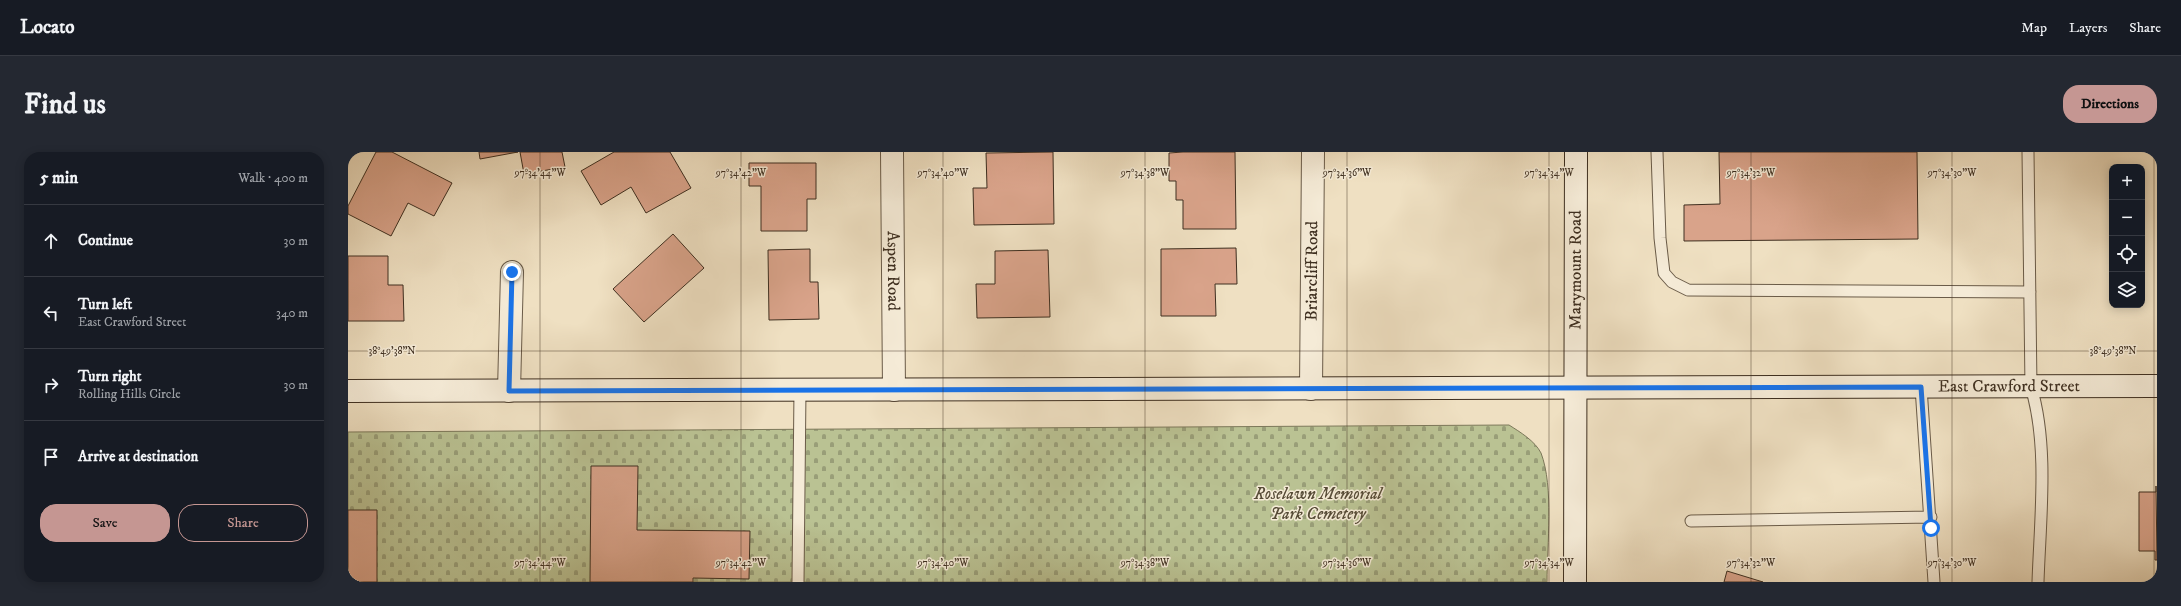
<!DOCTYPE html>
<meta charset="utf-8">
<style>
body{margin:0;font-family:"IM FELL DW Pica",serif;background:#242831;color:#f1f3f6}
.controls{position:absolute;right:12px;top:12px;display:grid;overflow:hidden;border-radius:8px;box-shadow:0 2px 10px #0003}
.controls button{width:36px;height:36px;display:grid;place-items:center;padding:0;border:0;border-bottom:1px solid #363941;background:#171b24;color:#f1f3f6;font:20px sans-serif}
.stop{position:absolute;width:12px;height:12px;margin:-9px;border:3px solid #1a73e8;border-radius:50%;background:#fff}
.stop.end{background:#1a73e8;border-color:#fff;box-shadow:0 1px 4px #0008}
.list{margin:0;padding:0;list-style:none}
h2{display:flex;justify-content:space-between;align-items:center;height:52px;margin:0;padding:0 16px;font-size:17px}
h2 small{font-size:13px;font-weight:400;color:#9ea1a6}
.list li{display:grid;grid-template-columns:26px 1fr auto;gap:12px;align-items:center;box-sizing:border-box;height:72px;padding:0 16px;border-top:1px solid #363941}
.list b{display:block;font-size:15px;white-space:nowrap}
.list p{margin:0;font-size:13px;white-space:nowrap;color:#9ea1a6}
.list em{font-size:13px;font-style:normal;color:#9ea1a6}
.actions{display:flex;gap:8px;padding:12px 16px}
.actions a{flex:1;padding:9px 0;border:1px solid #c59692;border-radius:16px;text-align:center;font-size:14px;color:#c59692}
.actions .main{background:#c59692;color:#111}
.icon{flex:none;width:22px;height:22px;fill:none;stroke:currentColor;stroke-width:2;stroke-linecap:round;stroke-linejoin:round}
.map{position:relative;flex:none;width:1809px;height:430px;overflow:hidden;border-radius:16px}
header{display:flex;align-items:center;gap:24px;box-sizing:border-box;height:56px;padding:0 20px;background:#171b24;border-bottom:1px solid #363941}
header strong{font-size:19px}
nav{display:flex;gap:22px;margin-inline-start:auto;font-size:14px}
.intro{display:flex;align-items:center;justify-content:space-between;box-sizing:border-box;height:96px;padding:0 24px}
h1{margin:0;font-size:28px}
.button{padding:10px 18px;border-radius:16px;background:#c59692;color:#111;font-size:14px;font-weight:700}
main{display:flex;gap:24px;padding:0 24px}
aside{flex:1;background:#171b24;border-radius:16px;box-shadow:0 2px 10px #0003}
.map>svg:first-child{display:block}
.cemetery{fill:url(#cemetery-stones);stroke:#7c785a}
.building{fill:#d9a38a;stroke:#3e2f20}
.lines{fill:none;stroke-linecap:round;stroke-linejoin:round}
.lane-casing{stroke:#6a5b48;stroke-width:13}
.street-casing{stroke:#6a5b48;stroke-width:24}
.secondary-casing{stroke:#3e2f20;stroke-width:24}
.lane{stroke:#f5ebd7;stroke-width:11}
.street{stroke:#f5ebd7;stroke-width:22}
.secondary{stroke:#f5ebd7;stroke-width:22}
.route{stroke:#1a73e8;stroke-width:5}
.ticks{fill:none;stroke:#3e2f20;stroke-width:1;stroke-opacity:0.45}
.labels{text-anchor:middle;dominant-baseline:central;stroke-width:3;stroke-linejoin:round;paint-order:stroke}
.street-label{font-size:17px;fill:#3e2f20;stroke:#f5ebd7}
.park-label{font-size:17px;font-style:italic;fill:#574c37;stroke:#f5ebd7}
.ticks-label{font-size:10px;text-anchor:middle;fill:#3e2f20;stroke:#f5ebd7;stroke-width:3;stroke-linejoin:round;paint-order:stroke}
</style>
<header>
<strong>Locato</strong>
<nav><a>Map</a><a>Layers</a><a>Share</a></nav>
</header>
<div class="intro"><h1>Find us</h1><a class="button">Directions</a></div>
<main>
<aside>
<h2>5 min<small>Walk · 400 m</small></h2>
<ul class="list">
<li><svg class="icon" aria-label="ahead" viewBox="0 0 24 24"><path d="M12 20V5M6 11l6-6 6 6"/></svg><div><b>Continue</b></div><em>30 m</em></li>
<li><svg class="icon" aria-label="left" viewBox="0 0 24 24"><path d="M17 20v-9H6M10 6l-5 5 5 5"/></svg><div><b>Turn left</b><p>East Crawford Street</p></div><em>340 m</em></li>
<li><svg class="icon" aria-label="right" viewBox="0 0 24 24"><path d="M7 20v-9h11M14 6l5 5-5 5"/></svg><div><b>Turn right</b><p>Rolling Hills Circle</p></div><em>30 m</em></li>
<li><svg class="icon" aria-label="arrive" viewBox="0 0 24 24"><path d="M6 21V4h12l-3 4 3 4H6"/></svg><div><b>Arrive at destination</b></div></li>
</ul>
<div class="actions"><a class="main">Save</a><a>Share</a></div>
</aside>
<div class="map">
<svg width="1809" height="430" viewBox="0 0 1809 430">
<defs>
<pattern id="cemetery-stones" width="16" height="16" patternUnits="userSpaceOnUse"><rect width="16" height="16" fill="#bac293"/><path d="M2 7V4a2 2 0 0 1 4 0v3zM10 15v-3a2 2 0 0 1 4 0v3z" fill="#999e78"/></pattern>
</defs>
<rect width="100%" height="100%" fill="#efe0c2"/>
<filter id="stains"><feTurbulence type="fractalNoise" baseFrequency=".005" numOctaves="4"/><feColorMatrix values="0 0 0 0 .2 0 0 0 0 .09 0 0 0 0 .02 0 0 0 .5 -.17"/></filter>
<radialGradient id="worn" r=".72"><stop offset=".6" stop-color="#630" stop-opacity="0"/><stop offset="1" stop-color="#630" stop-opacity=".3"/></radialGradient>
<path class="cemetery" d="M 1161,273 C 1172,280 1187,289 1193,301 C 1206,335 1199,393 1199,430 L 0,430 L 0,280 Z"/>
<path class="building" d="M 28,0 L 44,0 L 104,31 L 86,64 L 60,51 L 43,84 L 0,62 L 0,54 Z
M 131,0 L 170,0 L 132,7 Z
M 172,0 L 214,0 L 217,15 L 176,22 Z
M 266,0 L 322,0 L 343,36 L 298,61 L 283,35 L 253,53 L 233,19 Z
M 705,0 L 706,72 L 626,73 L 625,36 L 639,36 L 638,1 Z
M 835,0 L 887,0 L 888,77 L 835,77 L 835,48 L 828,48 L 828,29 L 821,29 L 821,1 Z
M 1371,0 L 1569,0 L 1570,87 L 1336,89 L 1336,53 L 1372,52 Z
M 401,11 L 468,11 L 468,47 L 459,47 L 459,79 L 413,79 L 413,34 L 401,34 Z
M 325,82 L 356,116 L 296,170 L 265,137 Z
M 888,96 L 889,132 L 867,132 L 868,164 L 813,164 L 813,97 Z
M 462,97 L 462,130 L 470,130 L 471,167 L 421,168 L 420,98 Z
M 700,98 L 702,165 L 629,166 L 628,132 L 647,132 L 647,99 Z
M 0,104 L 40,104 L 40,133 L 55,133 L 56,169 L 0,169 Z
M 243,314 L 290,314 L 289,378 L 402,379 L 401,427 L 345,426 L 345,430 L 242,430 Z
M 1808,334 L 1809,408 L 1807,408 L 1807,399 L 1791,399 L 1791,340 L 1808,340 Z
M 0,358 L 29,358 L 29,430 L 0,430 Z
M 1379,419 L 1415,430 L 1376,430 Z"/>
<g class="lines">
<g class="lane-casing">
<path id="lane" d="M 1309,0 L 1312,86 L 1316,121 L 1324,130 L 1340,138 L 1682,140
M 1680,0 L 1683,235 C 1701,294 1692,368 1690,430
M 1573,235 L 1586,430
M 1343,369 L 1583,365
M 450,430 L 452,238"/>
</g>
<g class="street-casing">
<g id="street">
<path id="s1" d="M 544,0 L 546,238"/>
<path id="s2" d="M 963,237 L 965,0"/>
<path d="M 161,239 L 164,120"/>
</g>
</g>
<g class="secondary-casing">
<g id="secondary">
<path id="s3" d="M 0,239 L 1809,234"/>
<path id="s4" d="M 1227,430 L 1228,0"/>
</g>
</g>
<use href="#lane" class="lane"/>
<use href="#street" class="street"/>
<use href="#secondary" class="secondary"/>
</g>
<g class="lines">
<path class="route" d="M 164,120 L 161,239 L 1573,235 L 1583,376"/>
</g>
<path class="ticks" d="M 192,0 L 192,430M 393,0 L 393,430M 595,0 L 595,430M 797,0 L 797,430M 999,0 L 999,430M 1201,0 L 1201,430M 1403,0 L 1403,430M 1604,0 L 1604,430M 1806,0 L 1806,430M 0,199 L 1809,199"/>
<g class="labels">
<g class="street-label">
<text stroke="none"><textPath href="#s4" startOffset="312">Marymount Road</textPath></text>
<text stroke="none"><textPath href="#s1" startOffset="119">Aspen Road</textPath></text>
<text stroke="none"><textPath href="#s2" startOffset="118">Briarcliff Road</textPath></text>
<text stroke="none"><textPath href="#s3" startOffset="1661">East Crawford Street</textPath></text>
</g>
<g class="park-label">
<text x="970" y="342">Roselawn Memorial<tspan x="970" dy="20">Park Cemetery</tspan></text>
</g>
</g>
<g class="ticks-label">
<text x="192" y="24">97°34'44"W</text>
<text x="393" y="24">97°34'42"W</text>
<text x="595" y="24">97°34'40"W</text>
<text x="797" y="24">97°34'38"W</text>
<text x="999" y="24">97°34'36"W</text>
<text x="1201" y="24">97°34'34"W</text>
<text x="1403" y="24">97°34'32"W</text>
<text x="1604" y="24">97°34'30"W</text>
<text x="44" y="202">38°49'38"N</text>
<text x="1765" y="202">38°49'38"N</text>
<text x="192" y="414">97°34'44"W</text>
<text x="393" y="414">97°34'42"W</text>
<text x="595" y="414">97°34'40"W</text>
<text x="797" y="414">97°34'38"W</text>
<text x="999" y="414">97°34'36"W</text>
<text x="1201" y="414">97°34'34"W</text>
<text x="1403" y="414">97°34'32"W</text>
<text x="1604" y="414">97°34'30"W</text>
</g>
<rect width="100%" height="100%" filter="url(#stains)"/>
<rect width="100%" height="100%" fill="url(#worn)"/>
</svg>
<div class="controls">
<button>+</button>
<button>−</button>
<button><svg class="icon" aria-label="locate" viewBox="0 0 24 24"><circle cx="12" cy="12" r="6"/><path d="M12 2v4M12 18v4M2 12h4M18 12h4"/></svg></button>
<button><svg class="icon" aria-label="layers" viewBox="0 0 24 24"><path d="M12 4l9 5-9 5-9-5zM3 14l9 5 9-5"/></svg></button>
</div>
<div class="stop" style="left:1583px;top:376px"></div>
<div class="stop end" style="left:164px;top:120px"></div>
</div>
</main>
